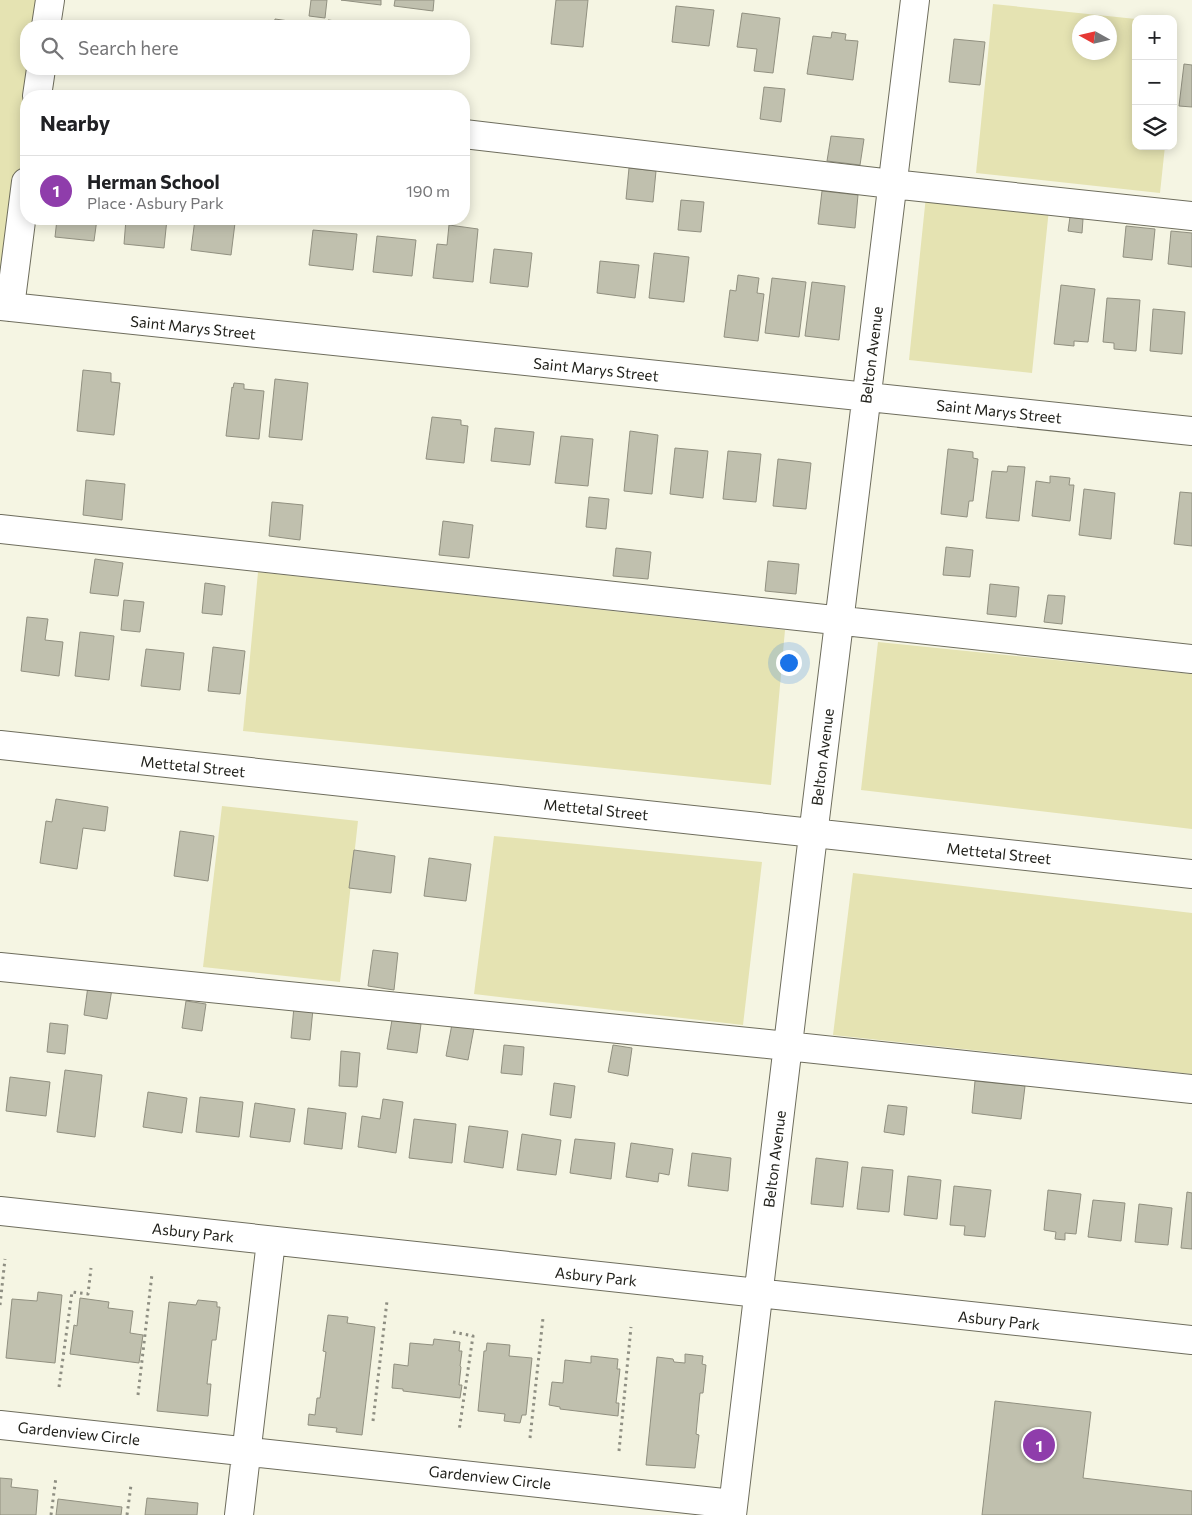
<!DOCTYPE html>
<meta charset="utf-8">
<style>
body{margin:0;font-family:Commissioner,sans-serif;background:#f6f6f6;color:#202124}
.controls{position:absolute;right:15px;top:15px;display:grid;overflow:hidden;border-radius:10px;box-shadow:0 2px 12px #0003}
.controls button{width:45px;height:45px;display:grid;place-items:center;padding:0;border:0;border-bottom:1px solid #e0e0e0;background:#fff;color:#202124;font:25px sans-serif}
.compass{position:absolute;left:1072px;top:15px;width:45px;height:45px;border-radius:50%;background:#fff;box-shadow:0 2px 12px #0003;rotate:278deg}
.you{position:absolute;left:788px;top:662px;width:18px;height:18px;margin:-12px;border:4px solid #fff;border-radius:50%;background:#1a73e8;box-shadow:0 0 0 8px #1a73e833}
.badge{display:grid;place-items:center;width:32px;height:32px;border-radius:50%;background:#8f3dab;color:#fff;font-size:16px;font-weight:700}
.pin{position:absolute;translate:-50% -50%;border:2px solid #fff;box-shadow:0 1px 5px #0006}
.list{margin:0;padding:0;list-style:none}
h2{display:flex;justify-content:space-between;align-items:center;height:65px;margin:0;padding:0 20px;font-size:21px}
h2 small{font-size:16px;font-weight:400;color:#757577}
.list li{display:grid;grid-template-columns:32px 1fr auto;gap:15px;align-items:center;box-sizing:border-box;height:70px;padding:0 20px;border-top:1px solid #e0e0e0}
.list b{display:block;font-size:19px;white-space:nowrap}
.list p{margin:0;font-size:16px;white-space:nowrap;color:#757577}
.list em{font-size:16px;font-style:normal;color:#757577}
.icon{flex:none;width:28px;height:28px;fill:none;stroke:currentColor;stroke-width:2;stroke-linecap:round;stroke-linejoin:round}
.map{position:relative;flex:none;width:1192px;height:1515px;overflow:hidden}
.search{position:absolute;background:#fff;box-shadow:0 2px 12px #0003;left:20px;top:20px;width:450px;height:55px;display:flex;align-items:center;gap:12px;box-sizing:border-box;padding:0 18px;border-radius:20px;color:#757577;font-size:19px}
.panel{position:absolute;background:#fff;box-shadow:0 2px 12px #0003;left:20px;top:90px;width:450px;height:135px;border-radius:20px}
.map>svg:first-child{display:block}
.green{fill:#e5e3b2;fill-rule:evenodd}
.building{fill:#c0c0ae;stroke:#919080}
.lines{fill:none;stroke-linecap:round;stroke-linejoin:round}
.minor-casing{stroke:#6e6d5d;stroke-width:30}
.path{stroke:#8e8e82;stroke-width:3;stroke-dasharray:2.5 4;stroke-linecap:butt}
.minor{stroke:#fff;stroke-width:28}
.labels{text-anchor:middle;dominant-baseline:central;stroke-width:5;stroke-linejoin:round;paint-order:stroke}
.street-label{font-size:15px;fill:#22221c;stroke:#fff}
</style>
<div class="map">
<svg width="1192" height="1515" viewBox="0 0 1192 1515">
<rect width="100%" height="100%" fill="#f5f5e3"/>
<path class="green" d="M 0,0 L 42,0 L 39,26 L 26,26 L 26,69 L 34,69 L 26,96 L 26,136 L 10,274 L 0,273 Z
M 993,4 L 1136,19 L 1136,146 L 1165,146 L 1160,193 L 976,173 ZM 1080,22 L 1110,22 L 1110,52 L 1080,52 Z
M 926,196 L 1049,209 L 1032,373 L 909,360 Z
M 258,572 L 785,630 L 771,785 L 243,731 Z
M 878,642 L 1192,674 L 1192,829 L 861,790 Z
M 222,806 L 358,821 L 340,982 L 203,967 Z
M 494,836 L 762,862 L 743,1025 L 474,994 Z
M 853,873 L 1192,913 L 1192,1074 L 833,1035 Z"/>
<path class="building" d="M 311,0 L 327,0 L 325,18 L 309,16 Z
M 341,0 L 381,0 L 381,5 Z
M 395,0 L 434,0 L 433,11 L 394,6 Z
M 556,0 L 588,0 L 583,47 L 551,44 Z
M 676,6 L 714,10 L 709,46 L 672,42 Z
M 742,13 L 780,18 L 773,73 L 754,71 L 757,49 L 737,47 Z
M 275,19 L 296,22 L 295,26 L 274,26 Z
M 328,20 L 352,23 L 352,26 L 327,26 Z
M 832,32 L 846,34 L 845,40 L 858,41 L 853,80 L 807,74 L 813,36 L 831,38 Z
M 954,39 L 985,42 L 980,85 L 949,82 Z
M 1184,64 L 1192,65 L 1192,107 L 1179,106 Z
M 764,87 L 785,89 L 781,122 L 760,119 Z
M 831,136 L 864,139 L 860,165 L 827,161 Z
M 629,168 L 656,171 L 653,202 L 626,199 Z
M 822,191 L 858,195 L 855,228 L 818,224 Z
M 681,200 L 704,202 L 701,232 L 678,230 Z
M 1070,217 L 1083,219 L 1082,233 L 1068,231 Z
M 57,219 L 97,219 L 94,241 L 55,237 Z
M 126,219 L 167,219 L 164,248 L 124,244 Z
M 195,219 L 235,223 L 231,255 L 191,250 Z
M 449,225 L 478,229 L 473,282 L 433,278 L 437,244 L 447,245 Z
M 1126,226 L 1155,229 L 1152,260 L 1123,257 Z
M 313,230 L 357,234 L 353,270 L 309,265 Z
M 1171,231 L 1192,233 L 1192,267 L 1168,264 Z
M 377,236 L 416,240 L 412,276 L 373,272 Z
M 494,249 L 532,253 L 528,287 L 490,283 Z
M 654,253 L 689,257 L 684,302 L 649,298 Z
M 600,261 L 639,265 L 635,298 L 597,293 Z
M 738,275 L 759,278 L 757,293 L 764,294 L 758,341 L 724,337 L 730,290 L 736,291 Z
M 772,278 L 806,282 L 799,337 L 765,333 Z
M 812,282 L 845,286 L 839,340 L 805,336 Z
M 1061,285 L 1095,289 L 1088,342 L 1074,341 L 1074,346 L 1054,344 Z
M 1107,298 L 1140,300 L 1136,351 L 1114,349 L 1114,343 L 1103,342 Z
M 1153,309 L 1185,312 L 1182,354 L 1150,351 Z
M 83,370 L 111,373 L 111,382 L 120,383 L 114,435 L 77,431 Z
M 275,379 L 308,383 L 302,440 L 269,437 Z
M 234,383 L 244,384 L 244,389 L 264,391 L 259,439 L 226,436 L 232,387 L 233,388 Z
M 432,417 L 461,420 L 461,425 L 468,426 L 464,463 L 426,459 Z
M 495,428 L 534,432 L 530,465 L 491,461 Z
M 630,431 L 658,435 L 652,494 L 624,491 Z
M 561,436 L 593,439 L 588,486 L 555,483 Z
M 675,448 L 708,451 L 703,498 L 670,494 Z
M 948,449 L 973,452 L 973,458 L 978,459 L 973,501 L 969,501 L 967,517 L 941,514 Z
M 728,451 L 761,454 L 756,502 L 723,499 Z
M 778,459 L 811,463 L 806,509 L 773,506 Z
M 1008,466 L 1025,467 L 1019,521 L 986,518 L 992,471 L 1007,472 Z
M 1050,476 L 1070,478 L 1069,485 L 1074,485 L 1070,521 L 1032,516 L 1036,481 L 1050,483 Z
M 86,480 L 125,484 L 122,520 L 83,515 Z
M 1084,489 L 1115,493 L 1111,539 L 1079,535 Z
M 1180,492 L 1192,493 L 1192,546 L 1174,544 Z
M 589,497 L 609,499 L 606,529 L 586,527 Z
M 272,502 L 303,505 L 300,540 L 269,536 Z
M 443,521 L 473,525 L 469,558 L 439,555 Z
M 946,547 L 973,550 L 970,577 L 943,575 Z
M 616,548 L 651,552 L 648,579 L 613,576 Z
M 95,559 L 123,563 L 118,596 L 90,593 Z
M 768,561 L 799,564 L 796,594 L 765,591 Z
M 205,583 L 225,586 L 222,615 L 202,613 Z
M 990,584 L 1019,587 L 1016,617 L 987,614 Z
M 1048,595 L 1065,596 L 1062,624 L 1044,622 Z
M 124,600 L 144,602 L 140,632 L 121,630 Z
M 27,617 L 48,619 L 45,640 L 63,642 L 59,676 L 21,671 Z
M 80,632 L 114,636 L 109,680 L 75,676 Z
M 213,647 L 245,651 L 240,694 L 208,691 Z
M 146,649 L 184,653 L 180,690 L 141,686 Z
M 56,799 L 108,807 L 105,831 L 83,828 L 77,869 L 40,863 L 46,821 L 52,822 Z
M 180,831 L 214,836 L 208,881 L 174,876 Z
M 354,850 L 395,856 L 391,893 L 349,888 Z
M 429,858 L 471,864 L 466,901 L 424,896 Z
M 373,950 L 398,953 L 394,990 L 368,986 Z
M 88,986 L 112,989 L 107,1019 L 84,1015 Z
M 186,1001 L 206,1004 L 202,1031 L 182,1028 Z
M 294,1007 L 313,1009 L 310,1040 L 291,1038 Z
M 392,1020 L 421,1024 L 417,1053 L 387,1049 Z
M 50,1023 L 68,1025 L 65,1054 L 47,1052 Z
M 452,1024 L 474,1028 L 468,1060 L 446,1056 Z
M 504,1045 L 524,1047 L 522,1075 L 501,1073 Z
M 613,1045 L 632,1048 L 628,1076 L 608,1072 Z
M 341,1051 L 360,1053 L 357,1087 L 339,1086 Z
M 65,1070 L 102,1075 L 95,1137 L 57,1132 Z
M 10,1077 L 50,1082 L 46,1116 L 6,1111 Z
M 975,1081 L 1025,1086 L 1021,1119 L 972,1113 Z
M 554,1083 L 575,1086 L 571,1118 L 550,1115 Z
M 148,1092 L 187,1098 L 182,1133 L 143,1127 Z
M 200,1097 L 243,1102 L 239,1137 L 196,1132 Z
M 383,1099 L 403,1102 L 396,1153 L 358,1147 L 362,1116 L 380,1119 Z
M 255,1103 L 295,1109 L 290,1142 L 250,1137 Z
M 888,1105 L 907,1107 L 904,1135 L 884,1132 Z
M 308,1108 L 346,1113 L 342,1149 L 304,1144 Z
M 414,1119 L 456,1124 L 452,1163 L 409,1158 Z
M 469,1126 L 508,1131 L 503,1168 L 464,1162 Z
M 522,1134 L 561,1140 L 556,1175 L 517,1170 Z
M 575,1139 L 615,1143 L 611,1179 L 570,1173 Z
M 631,1143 L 673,1149 L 669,1175 L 659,1173 L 658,1182 L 626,1177 Z
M 692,1153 L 731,1158 L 728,1191 L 688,1186 Z
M 816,1158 L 848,1162 L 843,1207 L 811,1204 Z
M 862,1167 L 893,1170 L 889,1212 L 857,1209 Z
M 908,1176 L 941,1180 L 937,1219 L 904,1215 Z
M 954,1186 L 991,1190 L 985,1237 L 964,1235 L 965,1226 L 950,1225 Z
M 1048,1190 L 1081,1194 L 1076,1234 L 1065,1233 L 1065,1240 L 1055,1239 L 1056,1232 L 1044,1230 Z
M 1187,1192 L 1192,1193 L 1192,1249 L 1181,1248 Z
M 1093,1200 L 1125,1203 L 1121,1241 L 1088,1237 Z
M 1139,1204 L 1172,1208 L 1168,1245 L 1135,1242 Z
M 38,1292 L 62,1295 L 55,1363 L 6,1358 L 12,1299 L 37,1301 Z
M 80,1298 L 109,1302 L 108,1308 L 133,1311 L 130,1333 L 143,1335 L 139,1363 L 70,1354 L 74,1325 L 77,1326 Z
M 198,1300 L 217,1302 L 217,1307 L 220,1307 L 216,1340 L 212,1340 L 207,1384 L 211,1384 L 208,1416 L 157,1411 L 169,1302 L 196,1305 Z
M 328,1315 L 348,1317 L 347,1323 L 375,1327 L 362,1435 L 336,1432 L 337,1428 L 308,1425 L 309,1414 L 315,1415 L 317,1398 L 320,1398 L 326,1352 L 323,1351 Z
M 434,1339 L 460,1342 L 459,1351 L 462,1351 L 460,1366 L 461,1367 L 459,1385 L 462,1385 L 460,1398 L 403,1391 L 403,1389 L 392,1388 L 394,1364 L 408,1366 L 410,1343 L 433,1345 Z
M 487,1343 L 510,1345 L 509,1356 L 532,1358 L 526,1415 L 522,1415 L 520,1423 L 504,1421 L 505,1414 L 478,1411 L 484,1351 L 486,1351 Z
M 685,1354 L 703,1356 L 702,1364 L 706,1365 L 703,1393 L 700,1393 L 696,1434 L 699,1435 L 695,1468 L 646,1465 L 657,1357 L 673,1359 L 674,1362 L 685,1363 Z
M 591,1356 L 618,1359 L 617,1369 L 620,1369 L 616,1403 L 619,1403 L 618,1416 L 560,1409 L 560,1407 L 549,1405 L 552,1382 L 563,1383 L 565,1360 L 591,1363 Z
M 995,1401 L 1091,1412 L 1083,1478 L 1192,1491 L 1192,1515 L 982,1515 Z
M 0,1478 L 12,1479 L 11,1487 L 38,1490 L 36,1515 L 0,1515 Z
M 147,1498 L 198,1503 L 197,1515 L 145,1515 Z
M 58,1499 L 122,1507 L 121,1515 L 56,1515 Z"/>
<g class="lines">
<g class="minor-casing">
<path id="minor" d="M 46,26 L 50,0
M 37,96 L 41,69
M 464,134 L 892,184 L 1192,216
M 0,306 L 1192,431
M 10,307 L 26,182
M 0,529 L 1192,659
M 0,745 L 1192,874
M 0,967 L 758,1043 L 1192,1089
M 0,1211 L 1192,1340
M 0,1425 L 733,1504
M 239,1515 L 271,1241
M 732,1515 L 810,860 L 915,0"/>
</g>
<path class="path" d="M 0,1305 L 5,1259
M 453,1332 L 473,1336 L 459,1431
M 59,1387 L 72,1292 L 88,1294 L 91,1268
M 138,1395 L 152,1274
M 373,1421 L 387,1301
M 530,1438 L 543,1318
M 619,1451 L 631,1327
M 51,1515 L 56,1477
M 127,1515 L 131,1485"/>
<use href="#minor" class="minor"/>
</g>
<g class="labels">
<g class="street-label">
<text transform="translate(193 327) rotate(6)">Saint Marys Street</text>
<text transform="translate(871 355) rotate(-83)">Belton Avenue</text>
<text transform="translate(596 369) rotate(6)">Saint Marys Street</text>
<text transform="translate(999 411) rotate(6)">Saint Marys Street</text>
<text transform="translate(822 757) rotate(-83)">Belton Avenue</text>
<text transform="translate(193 766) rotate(6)">Mettetal Street</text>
<text transform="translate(596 809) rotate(6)">Mettetal Street</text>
<text transform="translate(999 853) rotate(6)">Mettetal Street</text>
<text transform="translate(774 1159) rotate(-83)">Belton Avenue</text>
<text transform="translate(193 1232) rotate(6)">Asbury Park</text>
<text transform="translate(596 1276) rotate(6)">Asbury Park</text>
<text transform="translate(999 1320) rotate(6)">Asbury Park</text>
<text transform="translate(79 1433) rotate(6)">Gardenview Circle</text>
<text transform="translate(490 1477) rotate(6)">Gardenview Circle</text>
</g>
</g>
</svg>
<div class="controls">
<button>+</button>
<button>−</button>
<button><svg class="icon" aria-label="layers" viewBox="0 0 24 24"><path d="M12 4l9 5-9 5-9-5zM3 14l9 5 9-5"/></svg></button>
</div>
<svg class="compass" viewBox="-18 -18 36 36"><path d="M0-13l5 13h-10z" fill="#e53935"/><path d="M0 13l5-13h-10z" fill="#757577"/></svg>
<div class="you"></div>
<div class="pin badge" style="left:1039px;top:1445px">1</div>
<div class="search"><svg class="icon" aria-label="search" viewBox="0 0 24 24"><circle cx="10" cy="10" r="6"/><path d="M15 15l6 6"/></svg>Search here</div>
<section class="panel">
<h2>Nearby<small></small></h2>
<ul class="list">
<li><span class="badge">1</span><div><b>Herman School</b><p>Place · Asbury Park</p></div><em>190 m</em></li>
</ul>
</section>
</div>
